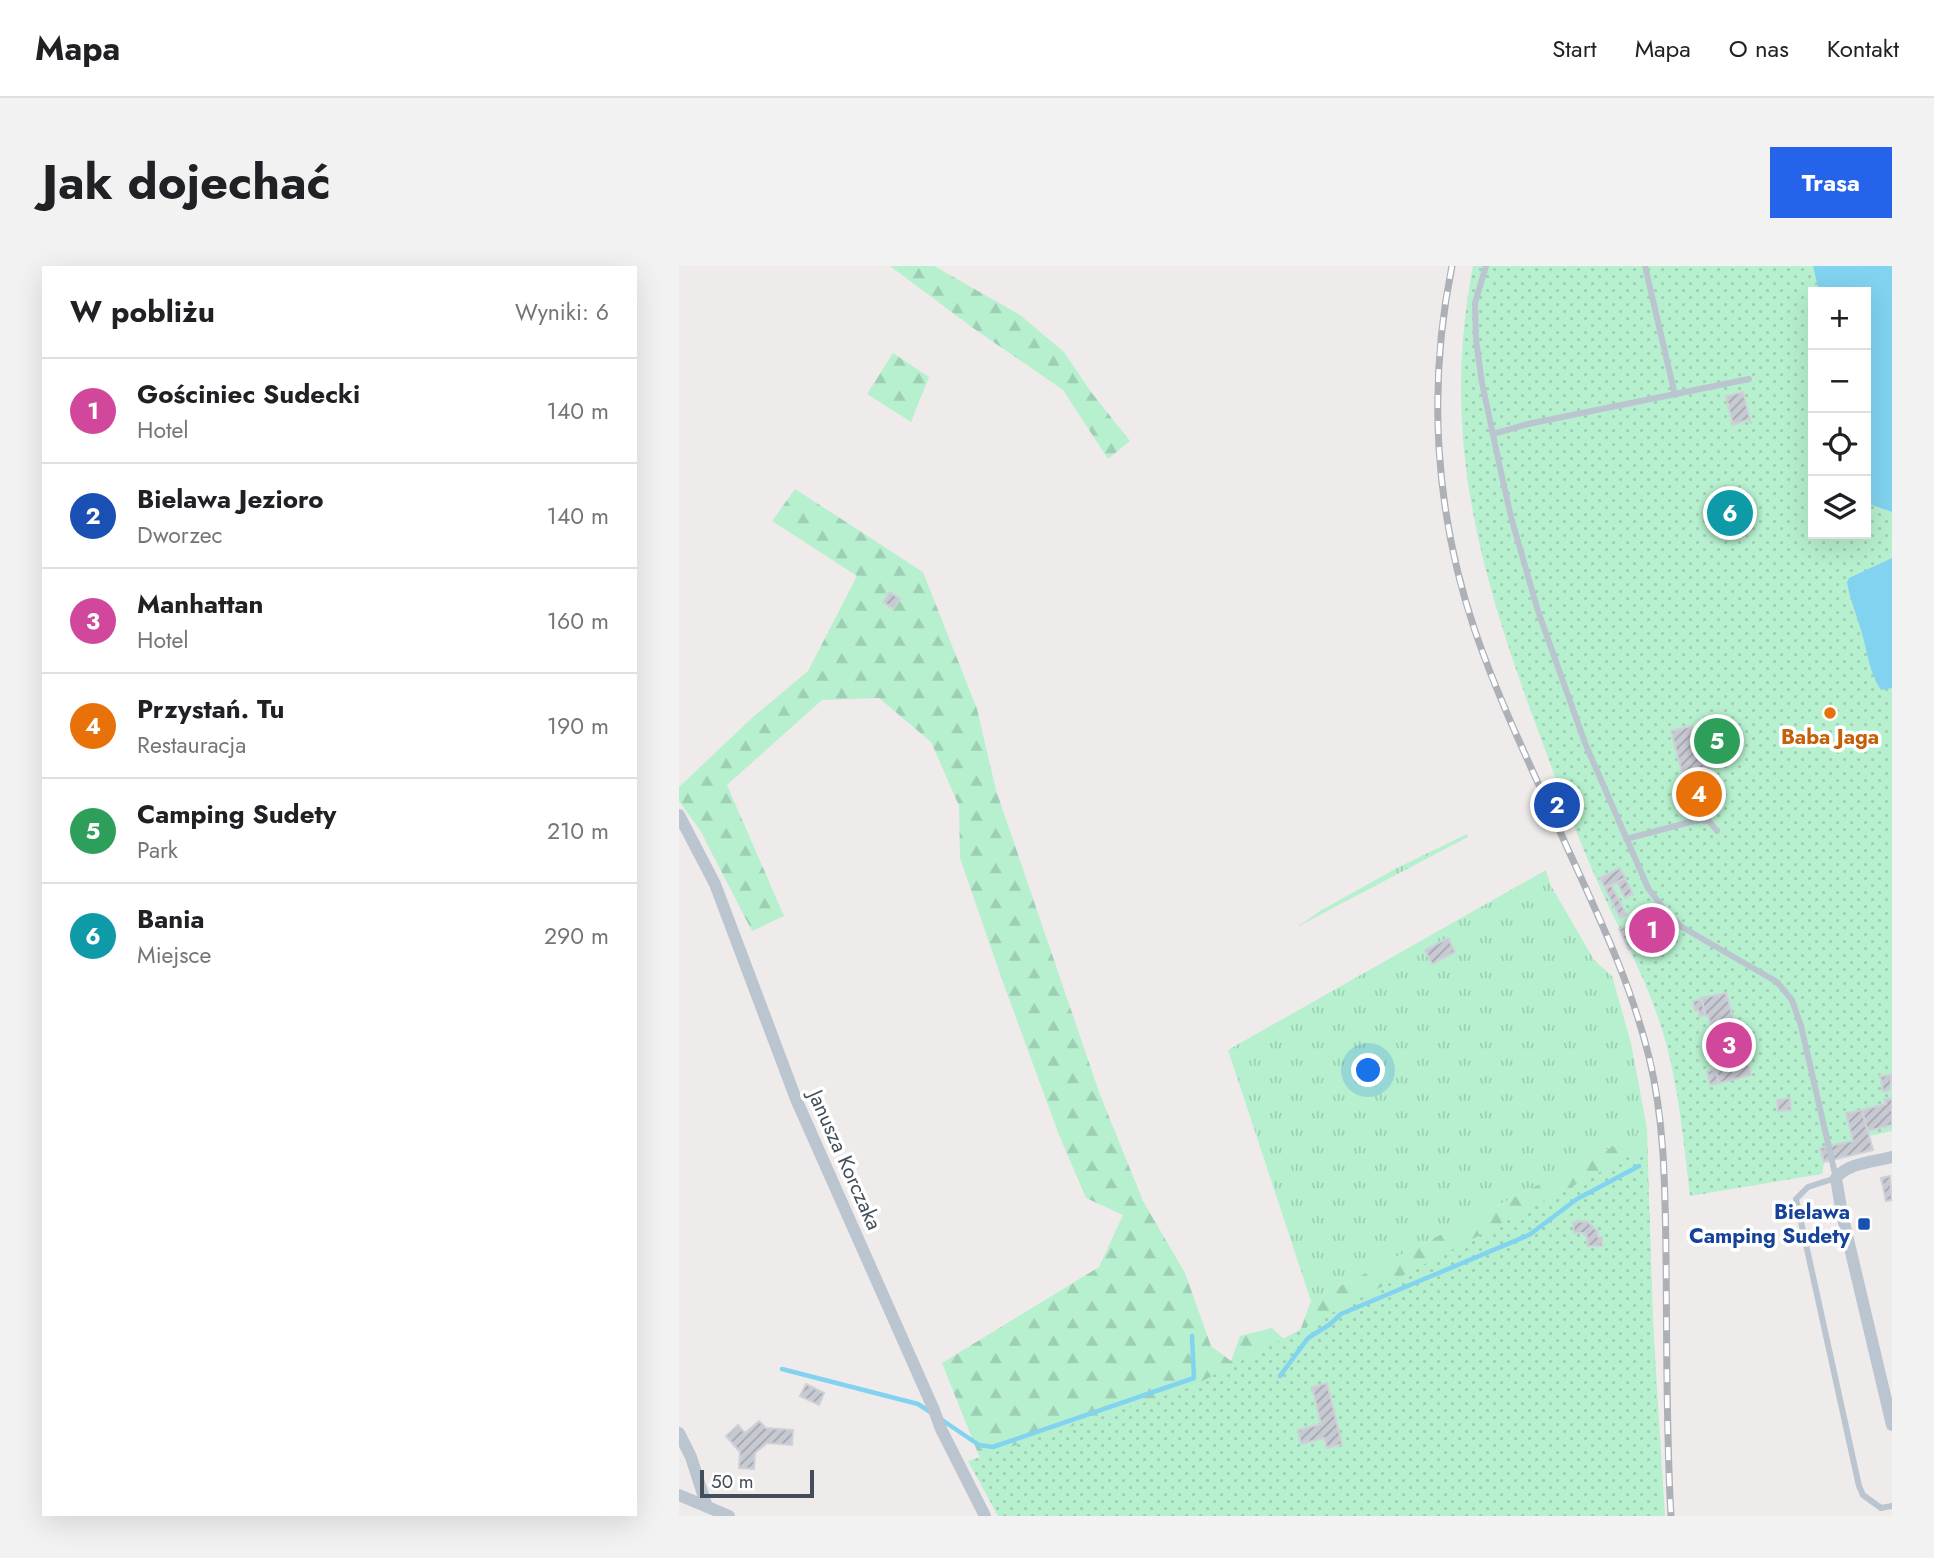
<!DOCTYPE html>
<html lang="pl">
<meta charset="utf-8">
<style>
body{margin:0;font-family:Jost,sans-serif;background:#f2f2f2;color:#202124}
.controls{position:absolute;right:21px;top:21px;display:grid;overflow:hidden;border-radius:0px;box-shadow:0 7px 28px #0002}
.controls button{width:63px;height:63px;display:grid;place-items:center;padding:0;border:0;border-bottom:2px solid #e0e0e0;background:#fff;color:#202124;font:35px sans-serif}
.scale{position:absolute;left:21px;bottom:18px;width:114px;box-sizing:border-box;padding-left:7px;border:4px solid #434e5a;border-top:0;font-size:19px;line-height:24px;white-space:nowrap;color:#434e5a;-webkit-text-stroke:5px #fff;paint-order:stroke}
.you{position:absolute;left:690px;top:805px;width:24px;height:24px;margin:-18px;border:5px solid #fff;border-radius:50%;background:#1a73e8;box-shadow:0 0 0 10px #1a73e833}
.badge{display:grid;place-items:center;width:46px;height:46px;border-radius:50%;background:#2563eb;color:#fff;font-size:23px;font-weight:700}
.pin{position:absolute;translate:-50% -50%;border:4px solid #fff;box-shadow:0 2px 7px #0006}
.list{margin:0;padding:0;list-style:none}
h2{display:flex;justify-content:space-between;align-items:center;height:91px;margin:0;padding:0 28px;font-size:30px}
h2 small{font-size:23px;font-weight:400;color:#757577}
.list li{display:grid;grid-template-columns:46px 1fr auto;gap:21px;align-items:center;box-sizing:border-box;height:105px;padding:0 28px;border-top:2px solid #e0e0e0}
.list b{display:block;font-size:26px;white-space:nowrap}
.list p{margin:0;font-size:23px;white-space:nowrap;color:#757577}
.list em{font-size:23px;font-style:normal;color:#757577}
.icon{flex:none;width:38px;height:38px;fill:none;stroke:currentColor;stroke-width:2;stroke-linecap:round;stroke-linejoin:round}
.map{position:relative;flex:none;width:1213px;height:1250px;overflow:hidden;border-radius:0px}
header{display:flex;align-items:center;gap:42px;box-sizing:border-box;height:98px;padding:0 35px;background:#fff;border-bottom:2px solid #e0e0e0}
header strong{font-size:33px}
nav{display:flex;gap:38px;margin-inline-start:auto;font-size:24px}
.intro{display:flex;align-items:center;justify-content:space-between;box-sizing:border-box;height:168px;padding:0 42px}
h1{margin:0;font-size:49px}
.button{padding:18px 32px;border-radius:0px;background:#2563eb;color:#fff;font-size:24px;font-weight:700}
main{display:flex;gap:42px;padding:0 42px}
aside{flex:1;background:#fff;border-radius:0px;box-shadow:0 7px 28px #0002}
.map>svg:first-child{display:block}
.grass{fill:url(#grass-tufts)}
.forest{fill:url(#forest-firs)}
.park{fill:url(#park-dots)}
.water{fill:#81d3ef}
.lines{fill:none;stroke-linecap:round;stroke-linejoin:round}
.stream{stroke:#81d3ef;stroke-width:4.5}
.building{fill:url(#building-hatch);stroke:#cfd1d8;stroke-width:2}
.service{stroke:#bbc5cf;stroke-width:6}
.minor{stroke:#bbc5cf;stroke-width:12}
.rail-casing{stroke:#adb0b7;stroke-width:7}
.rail{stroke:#fff;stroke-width:4.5;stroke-dasharray:13;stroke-linecap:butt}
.food-dot{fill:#e8710a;stroke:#fff;stroke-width:2.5}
.transit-dot{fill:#1a4fb4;stroke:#fff;stroke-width:2.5}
.labels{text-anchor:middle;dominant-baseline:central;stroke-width:7;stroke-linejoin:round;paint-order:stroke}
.food-label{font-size:21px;font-weight:bold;fill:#c56008;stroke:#fff}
.street-label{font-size:21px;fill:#434e5a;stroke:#fff}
.transit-label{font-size:21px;font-weight:bold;fill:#164399;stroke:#fff;text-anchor:end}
</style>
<header>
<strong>Mapa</strong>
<nav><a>Start</a><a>Mapa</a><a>O nas</a><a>Kontakt</a></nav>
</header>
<div class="intro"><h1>Jak dojechać</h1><a class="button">Trasa</a></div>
<main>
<aside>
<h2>W pobliżu<small>Wyniki: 6</small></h2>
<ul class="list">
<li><span class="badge" style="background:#d1479c">1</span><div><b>Gościniec Sudecki</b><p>Hotel</p></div><em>140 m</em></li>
<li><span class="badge" style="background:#1a4fb4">2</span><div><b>Bielawa Jezioro</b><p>Dworzec</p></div><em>140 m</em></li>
<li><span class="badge" style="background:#d1479c">3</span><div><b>Manhattan</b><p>Hotel</p></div><em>160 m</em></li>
<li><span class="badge" style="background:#e8710a">4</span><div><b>Przystań. Tu</b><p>Restauracja</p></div><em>190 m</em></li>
<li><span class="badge" style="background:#2e9e5b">5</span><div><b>Camping Sudety</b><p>Park</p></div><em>210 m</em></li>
<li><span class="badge" style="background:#0f9aa8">6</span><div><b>Bania</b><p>Miejsce</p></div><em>290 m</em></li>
</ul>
</aside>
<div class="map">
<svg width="1213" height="1250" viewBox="0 0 1213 1250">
<defs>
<pattern id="grass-tufts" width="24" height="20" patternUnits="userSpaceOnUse" patternTransform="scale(1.75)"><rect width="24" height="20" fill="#b6f0cf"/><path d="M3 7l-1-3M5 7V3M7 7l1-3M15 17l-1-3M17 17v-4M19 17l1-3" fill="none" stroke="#9ecfb4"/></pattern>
<pattern id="forest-firs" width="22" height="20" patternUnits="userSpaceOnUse" patternTransform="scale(1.75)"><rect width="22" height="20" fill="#b6f0cf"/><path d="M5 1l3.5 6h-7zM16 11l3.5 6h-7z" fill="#9ecfb4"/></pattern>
<pattern id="park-dots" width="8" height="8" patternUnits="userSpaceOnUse" patternTransform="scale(1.75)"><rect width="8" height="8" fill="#b6f0cf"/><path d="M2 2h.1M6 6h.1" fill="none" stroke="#9ecfb4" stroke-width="1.8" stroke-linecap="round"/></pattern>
<pattern id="building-hatch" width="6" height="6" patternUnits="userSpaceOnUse" patternTransform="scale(1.75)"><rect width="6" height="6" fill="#c7cad2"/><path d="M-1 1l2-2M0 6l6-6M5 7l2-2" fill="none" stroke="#a3a6ad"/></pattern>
</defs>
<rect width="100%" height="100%" fill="#efebeb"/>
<path class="grass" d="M 788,568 L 789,571 L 618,661 L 641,645 L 716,603 Z
M 867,604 L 871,618 L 915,694 L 933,710 L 952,777 L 968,863 L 632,1035 L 549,784 Z"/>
<path class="forest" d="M 211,0 L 255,0 L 341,49 L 385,86 L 412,126 L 451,175 L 429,193 L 384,124 L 294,62 Z
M 214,87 L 250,111 L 232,156 L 188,128 Z
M 116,223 L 244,306 L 298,443 L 317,524 L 420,826 L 464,935 L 506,1007 L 532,1080 L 552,1095 L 561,1070 L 593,1062 L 611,1079 L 621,1065 L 632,1035 L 968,863 L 973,1041 L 986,1250 L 324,1250 L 263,1097 L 420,1001 L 444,949 L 407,932 L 380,869 L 322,711 L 281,592 L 280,540 L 252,476 L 200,432 L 143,434 L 48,519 L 105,650 L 73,665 L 21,564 L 0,535 L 0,521 L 74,451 L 129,405 L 178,310 L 93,255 Z"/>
<path class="park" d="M 794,0 L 1134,0 L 1140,26 L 1134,26 L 1134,268 L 1187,268 L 1187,237 L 1213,246 L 1213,865 L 1191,870 L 1194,884 L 1145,896 L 1143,908 L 1011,930 C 1004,870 999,811 980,754 C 963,703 936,657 915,608 C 891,553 871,497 850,440 C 796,290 763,161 794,0 Z
M 968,881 L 981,1250 L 319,1250 L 289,1195 L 512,1121 Z"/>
<path class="water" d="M 1134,0 L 1213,0 L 1213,246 L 1187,237 L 1187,26 L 1140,26 Z
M 1213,292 L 1213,422 L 1202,424 C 1191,408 1189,389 1184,371 C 1179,352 1171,335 1168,316 L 1170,312 Z"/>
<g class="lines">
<path class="stream" d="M 103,1103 L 239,1138 L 253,1147
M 601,1110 L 629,1072 L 650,1059 L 662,1048 L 850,969 L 898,933 L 960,900
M 263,1154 L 300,1179 L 314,1181 L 515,1112 L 513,1070"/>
</g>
<path class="building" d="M 1064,126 L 1072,158 L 1070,153 L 1054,159 L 1047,130 Z
M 211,326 L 221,333 L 214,343 L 204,336 Z
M 1013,460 L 1023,498 L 1027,497 L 1031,500 L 1032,506 L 1026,511 L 1032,531 L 1027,533 L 1029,538 L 1033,538 L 1013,544 L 992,465 Z
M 941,602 L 946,612 L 926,622 L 921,612 Z
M 946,612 L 954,628 L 946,632 L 938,616 Z
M 932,619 L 948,649 L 941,652 L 926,622 Z
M 968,640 L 997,670 L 978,688 L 949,659 Z
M 949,659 L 958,679 L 950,683 L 940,663 Z
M 769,672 L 776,686 L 753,698 L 746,684 Z
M 1047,727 L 1065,790 L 1061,791 L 1062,796 L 1069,794 L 1072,809 L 1040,817 L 1036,802 L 1048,799 L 1047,793 L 1042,795 L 1036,769 L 1029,750 L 1027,750 L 1022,732 Z
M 1023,733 L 1026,749 L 1021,750 L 1019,744 L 1016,745 L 1014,735 Z
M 1037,803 L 1040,817 L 1031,819 L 1028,805 Z
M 1201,808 L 1201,811 L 1213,808 L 1211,824 L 1204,825 Z
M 1111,832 L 1112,844 L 1099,845 L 1098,834 Z
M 1213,832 L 1213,859 L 1188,865 L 1183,844 L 1207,838 L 1205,833 Z
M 1183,844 L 1194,884 L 1145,896 L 1141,882 L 1174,875 L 1167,847 Z
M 1211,910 L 1213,934 L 1207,935 L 1202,912 Z
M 908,955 L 919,966 L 919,971 L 923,971 L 923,980 L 908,980 L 908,971 L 904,967 L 895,967 L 894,956 Z
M 648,1117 L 663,1178 L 648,1182 L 645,1172 L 622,1178 L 619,1164 L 642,1158 L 633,1121 Z
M 127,1118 L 145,1127 L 140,1139 L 121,1130 Z
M 80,1155 L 87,1162 L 114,1164 L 113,1179 L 88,1177 L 76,1187 L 75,1203 L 60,1202 L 61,1186 L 47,1170 L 59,1159 L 66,1167 Z"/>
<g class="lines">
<path class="service" d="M 807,0 L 796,37 L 797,74 L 803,117 L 820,197 L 832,251 L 859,345 L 906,477 L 969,622 L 985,643 L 1003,661 L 1098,716 L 1113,734 L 1122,760 L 1157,912 L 1129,921 L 1117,933 L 1180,1220 L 1184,1229 L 1202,1242 L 1213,1240
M 966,0 L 996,129
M 814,168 L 849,158 L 1070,113
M 947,573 L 1019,554 L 1030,555 L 1038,565"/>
<path class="minor" d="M 0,549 L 36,618 L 117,833 L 255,1144 L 262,1163 L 306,1250
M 1213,891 C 1194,896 1169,897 1157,912 L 1163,948 L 1213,1159
M 0,1167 L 12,1191 L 28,1241
M 0,1229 L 50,1250"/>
<g class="rail-casing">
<path id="rail" d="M 773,0 C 748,122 756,247 796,365 C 821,438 856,509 887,579 C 919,649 952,717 970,791 C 986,857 986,923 987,990 C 988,1077 987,1164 992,1250"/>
</g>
<use href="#rail" class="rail"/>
</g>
<circle class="food-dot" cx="1151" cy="447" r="7"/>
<rect class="transit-dot" x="1178" y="951" width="14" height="14" rx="3.5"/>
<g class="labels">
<g class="food-label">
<text x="1151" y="471">Baba Jaga</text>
</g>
<g class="street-label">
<text transform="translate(166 894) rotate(66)">Janusza Korczaka</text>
</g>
<g class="transit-label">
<text x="1171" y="946">Bielawa<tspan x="1171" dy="24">Camping Sudety</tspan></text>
</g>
</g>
</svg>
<div class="controls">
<button>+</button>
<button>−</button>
<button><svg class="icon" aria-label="locate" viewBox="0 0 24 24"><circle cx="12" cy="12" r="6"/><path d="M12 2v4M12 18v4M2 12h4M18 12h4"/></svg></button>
<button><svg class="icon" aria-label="layers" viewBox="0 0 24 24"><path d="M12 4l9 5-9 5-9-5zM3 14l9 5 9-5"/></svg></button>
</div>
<div class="scale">50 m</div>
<div class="you"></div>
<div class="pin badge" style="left:973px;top:664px;background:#d1479c">1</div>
<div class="pin badge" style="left:878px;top:539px;background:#1a4fb4">2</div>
<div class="pin badge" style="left:1050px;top:779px;background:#d1479c">3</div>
<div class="pin badge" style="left:1020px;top:528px;background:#e8710a">4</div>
<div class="pin badge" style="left:1038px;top:475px;background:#2e9e5b">5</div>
<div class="pin badge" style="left:1051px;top:247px;background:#0f9aa8">6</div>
</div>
</main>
